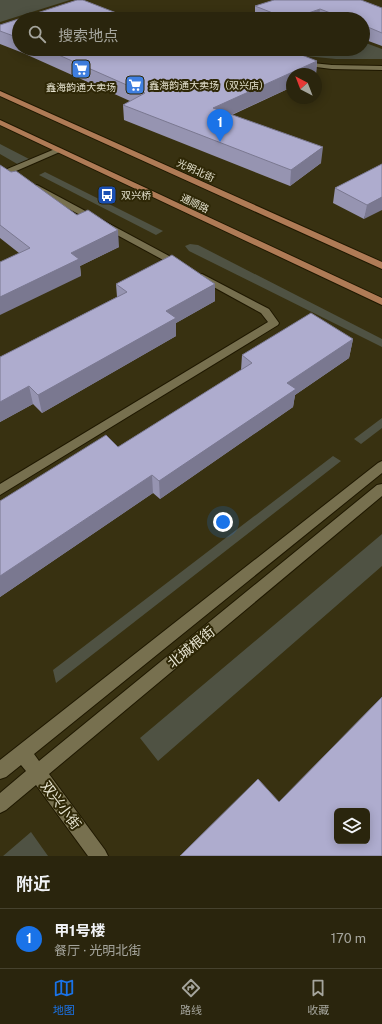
<!DOCTYPE html>
<html lang="zh">
<meta charset="utf-8">
<style>
body{margin:0;font-family:"Public Sans","Noto Sans SC",sans-serif;background:#322d16;color:#f1f3f6}
.controls{position:absolute;right:12px;bottom:12px;display:grid;overflow:hidden;border-radius:6px;box-shadow:0 2px 10px #0003}
.controls button{width:36px;height:36px;display:grid;place-items:center;padding:0;border:0;border-bottom:1px solid #46422e;background:#2a250d;color:#f1f3f6;font:20px sans-serif}
.compass{position:absolute;left:286px;top:68px;width:36px;height:36px;border-radius:50%;background:#2a250d;box-shadow:0 2px 10px #0003;rotate:318deg}
.you{position:absolute;left:223px;top:522px;width:14px;height:14px;margin:-10px;border:3px solid #fff;border-radius:50%;background:#1a73e8;box-shadow:0 0 0 6px #1a73e833}
.badge{display:grid;place-items:center;width:26px;height:26px;border-radius:50%;background:#1a73e8;color:#fff;font-size:13px;font-weight:700}
.pin{position:absolute;translate:-50% -33px;filter:drop-shadow(0 1px 2px #0008)}
.pin::after{content:'';position:absolute;top:21px;width:14px;height:12px;background:inherit;clip-path:polygon(0 0,100% 0,50% 100%)}
.list{margin:0;padding:0;list-style:none}
h2{display:flex;justify-content:space-between;align-items:center;height:52px;margin:0;padding:0 16px;font-size:17px}
h2 small{font-size:13px;font-weight:400;color:#a5a59d}
.list li{display:grid;grid-template-columns:26px 1fr auto;gap:12px;align-items:center;box-sizing:border-box;height:60px;padding:0 16px;border-top:1px solid #46422e}
.list b{display:block;font-size:15px;white-space:nowrap}
.list p{margin:0;font-size:13px;white-space:nowrap;color:#a5a59d}
.list em{font-size:13px;font-style:normal;color:#a5a59d}
.icon{flex:none;width:22px;height:22px;fill:none;stroke:currentColor;stroke-width:2;stroke-linecap:round;stroke-linejoin:round}
.map{position:relative;flex:none;width:382px;height:856px;overflow:hidden}
.search{position:absolute;background:#2a250d;box-shadow:0 2px 10px #0003;left:12px;right:12px;top:12px;height:44px;display:flex;align-items:center;gap:10px;box-sizing:border-box;padding:0 14px;border-radius:22px;color:#a5a59d;font-size:15px}
.sheet{height:112px;background:#2a250d}
nav{display:flex;justify-content:space-around;align-items:center;box-sizing:border-box;height:56px;border-top:1px solid #46422e;background:#2a250d;font-size:11px;color:#a5a59d}
nav a{display:grid;justify-items:center;gap:2px}
nav .on{color:#1a73e8}
.map>svg:first-child{display:block}
.green{fill:#4f5243}
.lines{fill:none;stroke-linecap:round;stroke-linejoin:round}
.minor-casing{stroke:#1f1800;stroke-width:2}
.major-casing{stroke:#1f1800;stroke-width:2}
.minor{fill:#77704f;fill-rule:evenodd}
.major{fill:#af7b56;fill-rule:evenodd}
.wall{fill:#9694b1}
.shaded-wall{fill:#7a7890}
.building{fill:#aeacce;stroke:#7a7890;fill-rule:evenodd}
.labels{text-anchor:middle;dominant-baseline:central;stroke-width:4;stroke-linejoin:round;paint-order:stroke}
.far-poi-label{font-size:10px;fill:#e7e4d1;stroke:#2e2706;text-anchor:start}
.far-street-label{font-size:10px;fill:#e7e4d1;stroke:#2e2706}
.near-street-label{font-size:14px;fill:#e7e4d1;stroke:#2e2706}
</style>
<div class="map">
<svg width="382" height="856" viewBox="0 0 382 856">
<rect width="100%" height="100%" fill="#383111"/>
<path class="green" d="M 0,0 L 70,0 L 0,22 Z
M 363,42 L 382,49 L 382,59 L 336,59 L 254,51 L 246,49 L 363,49 Z
M 0,144 L 31,160 L 19,165 L 0,154 Z
M 45,172 L 163,231 L 156,235 L 39,175 Z
M 190,244 L 198,245 L 382,339 L 382,347 L 189,251 L 185,246 Z
M 382,418 L 382,428 L 361,444 L 354,439 Z
M 333,456 L 341,461 L 56,683 L 53,670 Z
M 382,534 L 382,566 L 158,761 L 140,738 Z
M 31,832 L 48,856 L 3,856 Z"/>
<g class="lines">
<g class="minor-casing">
<path id="minor" d="M 302,62 L 332,65 L 382,66 L 382,70 L 332,69 L 300,65 L 299,64 Z
M 55,149 L 61,149 L 62,151 L 0,178 L 0,172 Z
M 37,185 L 184,264 L 186,266 L 181,269 L 178,268 L 34,190 L 33,188 Z
M 202,274 L 269,309 L 279,323 L 278,325 L 0,495 L 0,484 L 268,322 L 261,313 L 199,279 L 197,277 Z
M 382,461 L 382,473 L 34,754 L 39,761 L 377,485 L 382,484 L 382,496 L 49,774 L 105,850 L 108,856 L 88,856 L 36,785 L 6,810 L 0,813 L 0,793 L 26,771 L 21,765 L 6,777 L 0,779 L 0,760 L 378,463 Z"/>
</g>
<g class="major-casing">
<path id="major" d="M 0,91 L 382,262 L 382,269 L 0,96 Z
M 0,120 L 382,298 L 382,305 L 0,125 Z"/>
</g>
<use href="#minor" class="minor"/>
<use href="#major" class="major"/>
</g>
<path class="wall" d="M 255,6 L 382,8 L 382,46 L 363,39 L 363,19 L 255,19 Z
M 19,19 L 19,49 L 282,49 L 317,61 L 316,74 L 292,74 L 292,87 L 232,115 L 321,163 L 290,186 L 124,120 L 123,105 L 130,101 L 23,53 L 0,44 L 0,25 Z
M 382,164 L 364,219 L 333,203 L 335,188 Z
M 0,165 L 119,247 L 80,266 L 81,276 L 19,253 L 0,238 Z
M 116,284 L 215,301 L 176,323 L 176,336 L 42,413 L 33,404 L 0,422 L 0,357 L 117,297 Z
M 353,339 L 349,358 L 295,395 L 293,407 L 160,499 L 153,493 L 0,597 L 0,501 L 118,447 L 241,370 L 242,355 Z"/>
<path class="shaded-wall" d="M 320,9 L 319,19 L 291,19 Z
M 317,61 L 316,74 L 292,74 L 292,87 L 213,123 L 213,108 Z
M 323,147 L 321,163 L 290,186 L 291,170 Z
M 382,197 L 382,210 L 364,219 L 367,205 Z
M 118,230 L 119,247 L 80,266 L 81,276 L 0,315 L 0,297 L 71,253 Z
M 215,284 L 215,301 L 176,323 L 176,336 L 42,413 L 38,395 L 166,311 Z
M 353,339 L 349,358 L 295,395 L 293,407 L 160,499 L 159,481 L 287,383 Z
M 29,386 L 33,404 L 0,422 L 0,402 Z
M 152,475 L 153,493 L 0,597 L 0,576 Z"/>
<path class="building" d="M 77,0 L 83,0 L 132,19 L 19,19 L 19,38 L 0,31 L 0,25 Z
M 274,0 L 361,0 L 382,8 L 382,33 L 363,25 L 363,19 L 346,19 L 320,9 L 291,19 L 288,19 L 255,6 Z
M 45,49 L 282,49 L 289,50 L 317,61 L 213,108 L 323,147 L 291,170 L 123,105 L 145,93 Z
M 382,164 L 382,197 L 367,205 L 335,188 Z
M 0,165 L 11,172 L 16,171 L 77,215 L 88,210 L 118,230 L 71,253 L 79,259 L 0,297 L 0,262 L 30,248 L 0,225 Z
M 172,255 L 215,284 L 166,311 L 176,318 L 38,395 L 29,386 L 0,402 L 0,357 L 127,292 L 116,284 Z
M 311,313 L 353,339 L 287,383 L 296,389 L 159,481 L 152,475 L 0,576 L 0,501 L 106,435 L 118,447 L 252,363 L 242,355 Z
M 382,697 L 382,856 L 180,856 L 258,779 L 279,802 ZM 337,811 L 367,811 L 367,841 L 337,841 Z"/>
<defs>
<g id="supermarket-square" transform="scale(1)"><rect x="-9" y="-9" width="18" height="18" rx="4" fill="#3f7fe0" stroke="#2e2706"/><path d="M-6-5.5h2.5l.6 2H6L4.5 2H-2.5L-4.4-4H-6ZM-1.5 3.2a1.3 1.3 0 1 0 .1 0ZM3 3.2a1.3 1.3 0 1 0 .1 0Z" fill="#fff"/></g>
<g id="bus-square" transform="scale(1)"><rect x="-9" y="-9" width="18" height="18" rx="4" fill="#1a4fb4" stroke="#2e2706"/><path d="M-5-6H5V4H4V6H2V4H-2V6H-4V4H-5ZM-3.5-4V0h7V-4ZM-3.5 1.2v1.5H-2V1.2ZM2 1.2v1.5H3.5V1.2Z" fill="#fff"/></g>
</defs>
<g fill-rule="evenodd">
<use href="#supermarket-square" x="81" y="69"/>
<use href="#supermarket-square" x="135" y="85"/>
<use href="#bus-square" x="107" y="195"/>
</g>
<g class="labels">
<g class="far-poi-label">
<text x="149" y="85">鑫海韵通大卖场（双兴店）</text>
<text x="81" y="87" text-anchor="middle">鑫海韵通大卖场</text>
<text x="121" y="195">双兴桥</text>
</g>
<g class="far-street-label">
<text transform="translate(196 170) rotate(24)">光明北街</text>
<text transform="translate(195 203) rotate(25)">通顺路</text>
</g>
<g class="near-street-label">
<text transform="translate(191 647) rotate(-39)">北城根街</text>
<text transform="translate(61 805) rotate(53)">双兴小街</text>
</g>
</g>
</svg>
<div class="controls">
<button><svg class="icon" aria-label="layers" viewBox="0 0 24 24"><path d="M12 4l9 5-9 5-9-5zM3 14l9 5 9-5"/></svg></button>
</div>
<svg class="compass" viewBox="-18 -18 36 36"><path d="M0-13l5 13h-10z" fill="#e53935"/><path d="M0 13l5-13h-10z" fill="#a5a59d"/></svg>
<div class="you"></div>
<div class="pin badge" style="left:220px;top:142px">1</div>
<div class="search"><svg class="icon" aria-label="search" viewBox="0 0 24 24"><circle cx="10" cy="10" r="6"/><path d="M15 15l6 6"/></svg>搜索地点</div>
</div>
<section class="sheet">
<h2>附近<small></small></h2>
<ul class="list">
<li><span class="badge">1</span><div><b>甲1号楼</b><p>餐厅 · 光明北街</p></div><em>170 m</em></li>
</ul>
</section>
<nav>
<a class="on"><svg class="icon" aria-label="map" viewBox="0 0 24 24"><path d="M3 6l6-2 6 2 6-2v14l-6 2-6-2-6 2zM9 4v14M15 6v14"/></svg>地图</a>
<a><svg class="icon" aria-label="directions" viewBox="0 0 24 24"><path d="M12 3l9 9-9 9-9-9zM9 14v-3h6M13 9l2 2-2 2"/></svg>路线</a>
<a><svg class="icon" aria-label="saved" viewBox="0 0 24 24"><path d="M7 4h10v16l-5-4-5 4z"/></svg>收藏</a>
</nav>
